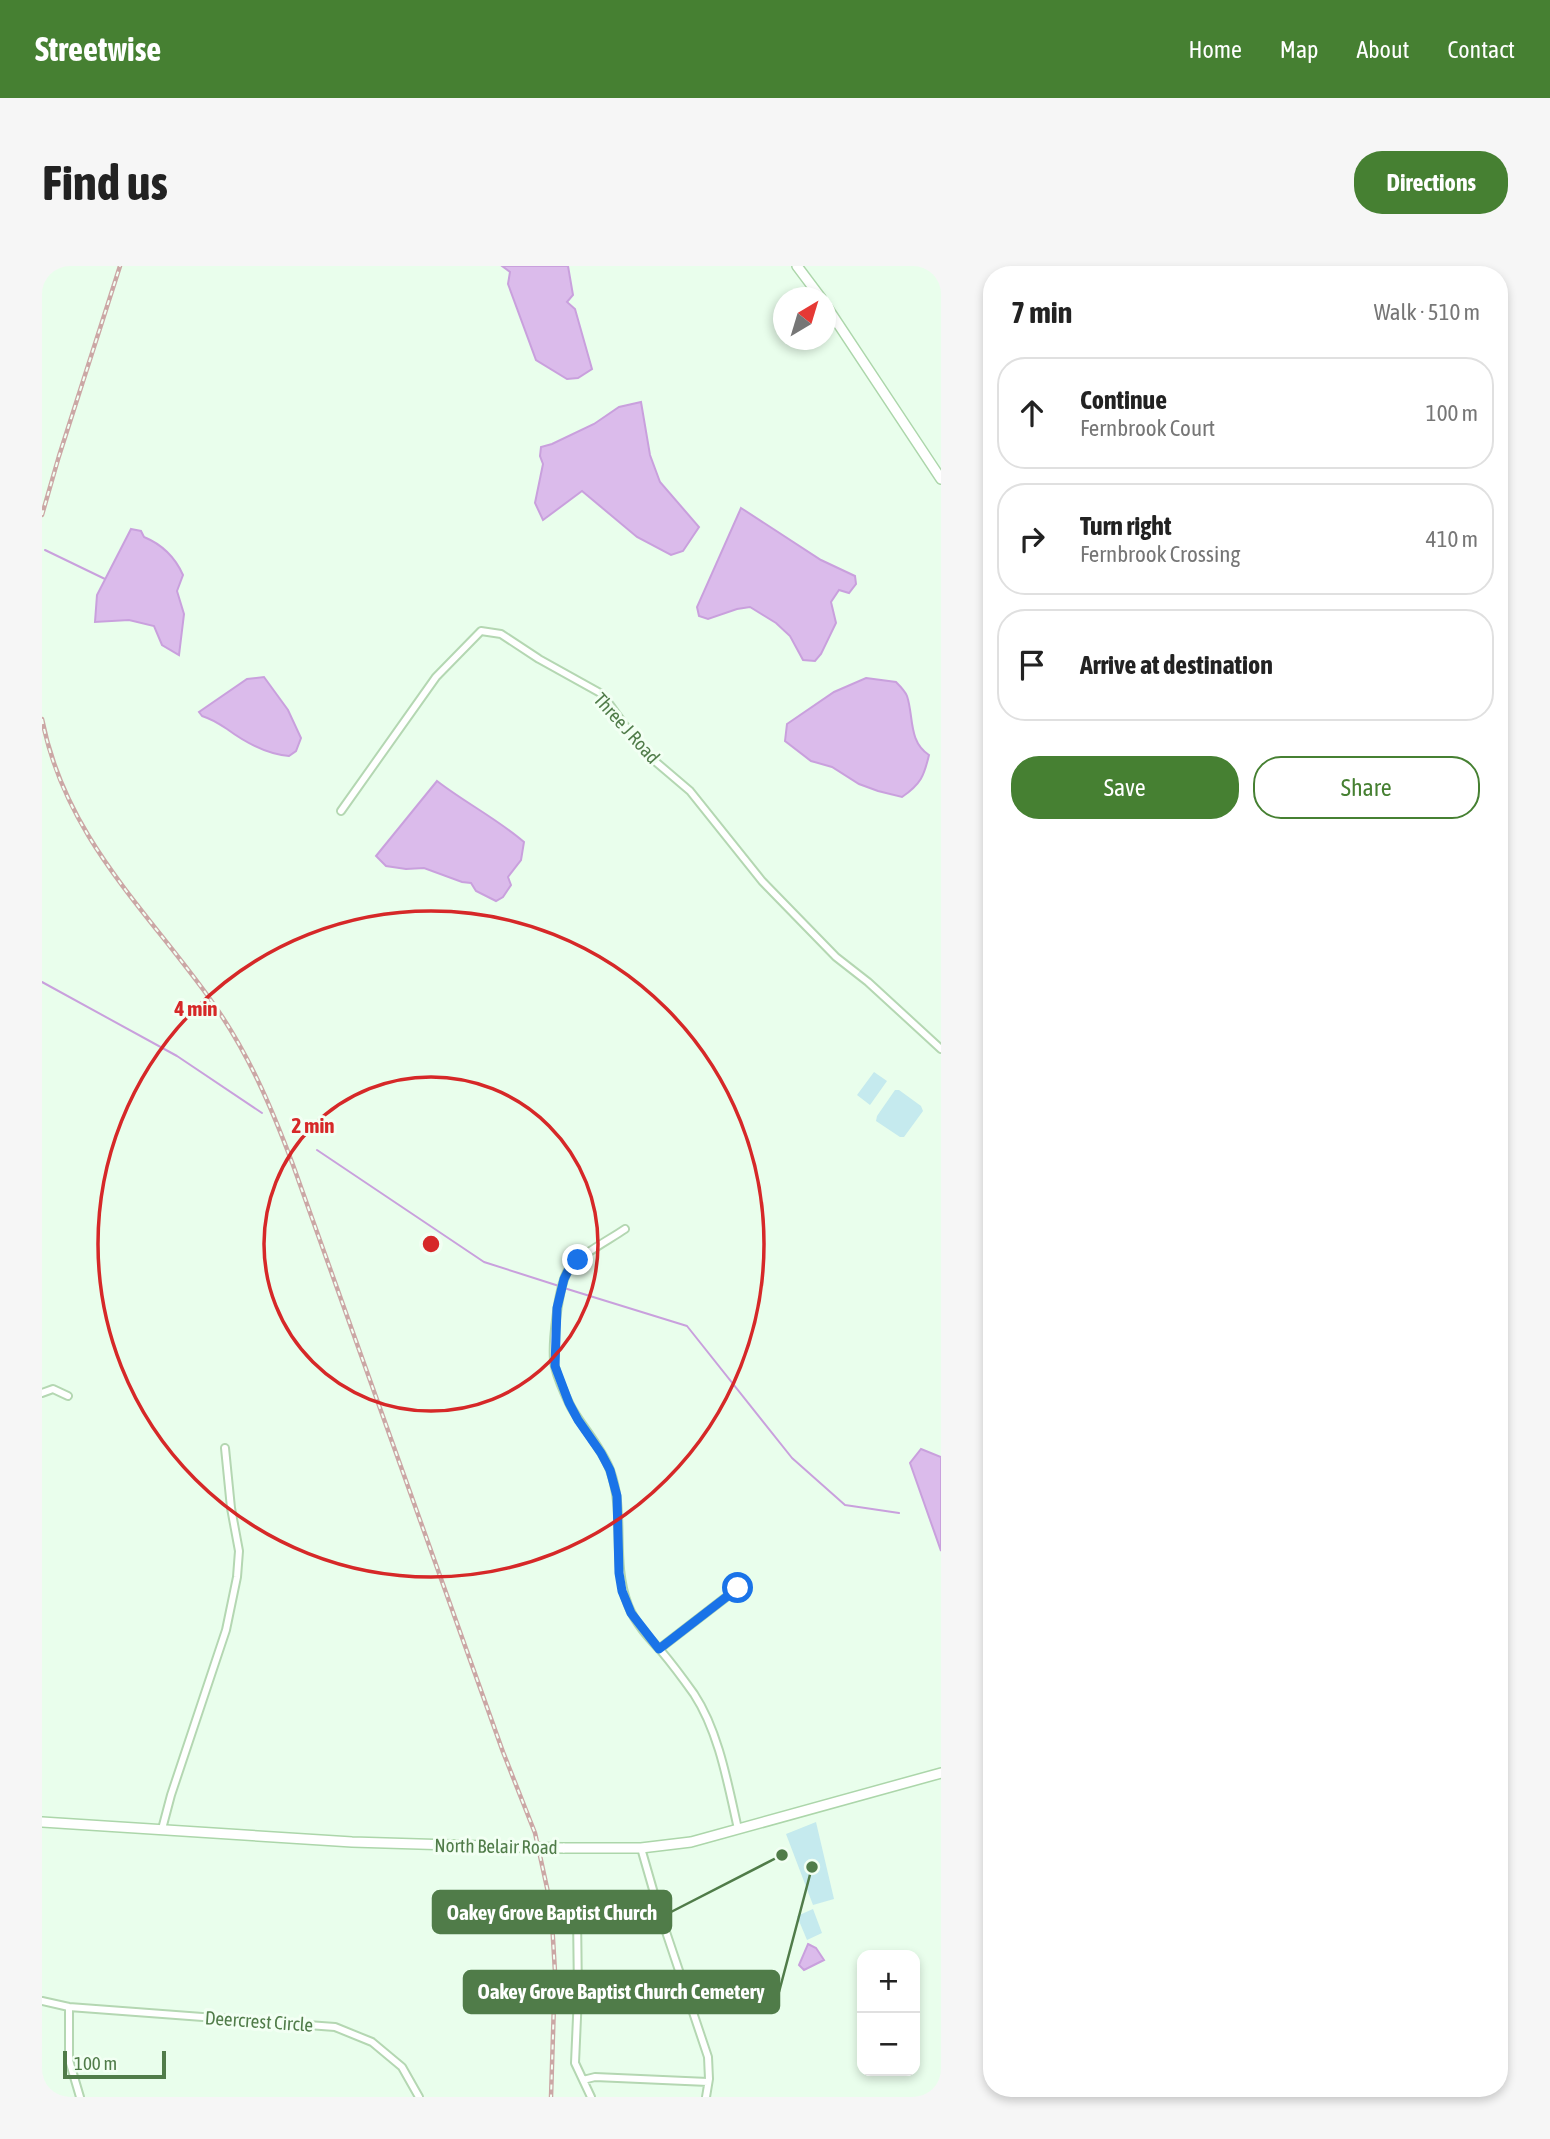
<!DOCTYPE html>
<meta charset="utf-8">
<style>
body{margin:0;font-family:"Asap Condensed",sans-serif;background:#f6f6f6;color:#222}
.controls{position:absolute;right:21px;bottom:21px;display:grid;overflow:hidden;border-radius:14px;box-shadow:0 4px 10px #0003}
.controls button{width:63px;height:63px;display:grid;place-items:center;padding:0;border:0;border-bottom:2px solid #e0e0e0;background:#fff;color:#222;font:35px sans-serif}
.compass{position:absolute;left:731px;top:21px;width:63px;height:63px;border-radius:50%;background:#fff;box-shadow:0 4px 10px #0003;rotate:38deg}
.scale{position:absolute;left:21px;bottom:18px;width:103px;box-sizing:border-box;padding-left:7px;border:4px solid #507c49;border-top:0;font-size:19px;line-height:24px;white-space:nowrap;color:#507c49;-webkit-text-stroke:5px #f2fff3;paint-order:stroke}
.stop{position:absolute;width:21px;height:21px;margin:-16px;border:5px solid #1a73e8;border-radius:50%;background:#fff}
.stop.end{background:#1a73e8;border-color:#fff;box-shadow:0 2px 7px #0008}
.list{margin:0;padding:0;list-style:none}
h2{display:flex;justify-content:space-between;align-items:center;height:91px;margin:0;padding:0 28px;font-size:30px}
h2 small{font-size:23px;font-weight:400;color:#767676}
.list li{display:grid;grid-template-columns:46px 1fr auto;gap:21px;align-items:center;box-sizing:border-box;height:112px;margin:0 14px 14px;padding:0 14px;border:2px solid #e0e0e0;border-radius:28px}
.list b{display:block;font-size:26px;white-space:nowrap}
.list p{margin:0;font-size:23px;white-space:nowrap;color:#767676}
.list em{font-size:23px;font-style:normal;color:#767676}
.actions{display:flex;gap:14px;padding:21px 28px}
.actions a{flex:1;padding:16px 0;border:2px solid #468032;border-radius:28px;text-align:center;font-size:24px;color:#468032}
.actions .main{background:#468032;color:#fff}
.icon{flex:none;width:38px;height:38px;fill:none;stroke:currentColor;stroke-width:2;stroke-linecap:round;stroke-linejoin:round}
.map{position:relative;flex:none;width:899px;height:1831px;overflow:hidden;border-radius:28px}
header{display:flex;align-items:center;gap:42px;box-sizing:border-box;height:98px;padding:0 35px;background:#468032;color:#fff}
header strong{font-size:33px}
nav{display:flex;gap:38px;margin-inline-start:auto;font-size:24px}
.intro{display:flex;align-items:center;justify-content:space-between;box-sizing:border-box;height:168px;padding:0 42px}
h1{margin:0;font-size:49px}
.button{padding:18px 32px;border-radius:28px;background:#468032;color:#fff;font-size:24px;font-weight:700}
main{display:flex;gap:42px;padding:0 42px}
aside{flex:1;background:#fff;border-radius:28px;box-shadow:0 4px 10px #0003}
.map>svg:first-child{display:block}
.green{fill:#c5eaee}
.water{fill:#dbbbeb;stroke:#c9a0dd;stroke-width:2}
.lines{fill:none;stroke-linecap:round;stroke-linejoin:round}
.stream{stroke:#c9a0dd;stroke-width:2}
.street-casing{stroke:#b4d7b2;stroke-width:10}
.secondary-casing{stroke:#acd6aa;stroke-width:12}
.street{stroke:#fff;stroke-width:6}
.secondary{stroke:#fff;stroke-width:9}
.rail-casing{stroke:#cba7a5;stroke-width:4.5}
.rail{stroke:#f2fff3;stroke-width:2;stroke-dasharray:5;stroke-linecap:butt}
.secondary-bridge-casing{stroke:#acd6aa;stroke-width:12;stroke-linecap:butt}
.secondary-bridge{stroke:#fff;stroke-width:9}
.route{stroke:#1a73e8;stroke-width:9}
.ring{fill:none;stroke:#d62828;stroke-width:3.5}
.labels{text-anchor:middle;dominant-baseline:central;stroke-width:6;stroke-linejoin:round;paint-order:stroke}
.street-label{font-size:19px;fill:#507c49;stroke:#f2fff3}
.centre{fill:#d62828;stroke:#f2fff3;stroke-width:3.5}
.ring-label{font-size:21px;text-anchor:middle;font-weight:bold;fill:#d62828;stroke:#f2fff3;stroke-width:6;stroke-linejoin:round;paint-order:stroke}
.leader{fill:none;stroke:#507c49;stroke-width:2.5}
.callout-dot{fill:#507c49;stroke:#f2fff3;stroke-width:2.5}
.callout{fill:#507c49;stroke:#507c49;stroke-width:2.5}
.callout-label{font-size:21px;text-anchor:middle;font-weight:bold;fill:#fff}
</style>
<header>
<strong>Streetwise</strong>
<nav><a>Home</a><a>Map</a><a>About</a><a>Contact</a></nav>
</header>
<div class="intro"><h1>Find us</h1><a class="button">Directions</a></div>
<main>
<div class="map">
<svg width="899" height="1831" viewBox="0 0 899 1831">
<rect width="100%" height="100%" fill="#e9feec"/>
<path class="green" d="M 832,806 L 845,815 L 828,839 L 815,829 Z
M 853,824 L 857,824 L 879,840 L 881,845 L 862,871 L 858,871 L 834,855 L 835,850 Z
M 774,1556 L 792,1633 L 771,1639 L 744,1568 Z
M 771,1643 L 780,1667 L 765,1674 L 755,1650 Z"/>
<path class="water" d="M 460,0 L 526,0 L 531,29 L 525,36 L 533,43 L 550,103 L 536,112 L 525,113 L 494,94 L 466,18 L 468,6 Z
M 599,136 L 608,189 L 618,216 L 657,261 L 641,285 L 629,289 L 595,271 L 540,225 L 501,254 L 493,237 L 501,198 L 498,190 L 499,181 L 510,178 L 552,158 L 577,141 Z
M 699,242 L 779,294 L 813,310 L 814,318 L 807,327 L 797,324 L 789,336 L 794,357 L 779,388 L 773,395 L 761,394 L 748,370 L 734,357 L 708,341 L 695,343 L 666,353 L 657,350 L 655,341 Z
M 89,263 L 99,265 L 102,271 C 119,278 133,291 141,309 L 135,325 L 142,348 L 137,389 L 120,379 L 112,360 L 87,354 L 53,356 L 55,329 Z
M 222,411 L 246,444 L 259,472 L 254,485 L 247,490 C 224,488 204,477 185,463 C 176,457 170,453 160,450 L 157,446 L 205,413 Z
M 824,412 L 854,416 C 858,420 863,425 865,430 C 872,451 866,475 887,489 C 882,510 879,518 860,531 L 836,525 L 817,518 L 790,501 L 769,495 L 743,475 L 745,458 L 792,426 Z
M 395,515 C 425,538 454,552 482,576 L 479,594 L 466,611 L 469,619 L 461,631 L 454,635 L 434,625 L 429,617 L 420,616 L 382,602 L 364,603 L 344,600 L 334,590 Z
M 879,1183 L 899,1191 L 899,1285 L 868,1197 Z
M 766,1678 L 774,1682 L 782,1694 L 762,1704 L 757,1699 Z"/>
<g class="lines">
<path class="stream" d="M 3,284 L 63,313
M 0,716 L 135,790 L 220,847
M 275,884 L 442,996 L 517,1020
M 522,1022 L 645,1060 L 750,1192 L 803,1239 L 857,1247"/>
<g class="street-casing">
<path id="street" d="M 299,545 L 394,411 L 439,365 L 459,368 L 497,393 L 560,428 L 601,485 L 648,525 L 720,615 L 794,691 L 826,716 L 899,783
M 583,963 C 567,974 539,988 527,1003 C 516,1018 509,1083 513,1101 C 516,1114 523,1129 529,1141 C 541,1162 559,1181 568,1204 C 584,1247 569,1295 586,1339 C 593,1357 607,1372 620,1386 C 631,1399 642,1414 652,1428 C 677,1466 686,1519 696,1563
M 0,1127 L 11,1123 L 26,1130
M 617,1383 L 696,1322
M 120,1563 L 129,1529 L 184,1364 L 195,1311 L 197,1285 L 189,1242 L 183,1182
M 599,1582 L 618,1648 L 666,1791 L 667,1813 L 664,1831
M 536,1729 L 628,1733 L 645,1730
M 0,1735 L 27,1741 L 293,1761 L 330,1776 L 360,1801 L 377,1831
M 27,1741 L 27,1794 L 38,1831
M 541,1814 L 553,1811 L 666,1816
M 549,1831 L 533,1797 L 536,1729 L 535,1649 L 600,1651 L 618,1648"/>
</g>
<g class="secondary-casing">
<path id="secondary" d="M 755,0 L 779,32
M 783,38 L 899,213
M 0,1556 L 310,1576 L 473,1581
M 521,1582 L 599,1582 L 649,1576 L 899,1507"/>
</g>
<use href="#street" class="street"/>
<use href="#secondary" class="secondary"/>
<g class="rail-casing">
<path id="rail" d="M 0,249 L 17,190 L 78,0
M 0,453 C 23,570 102,641 168,733 C 205,784 229,840 251,899 L 461,1486 L 493,1567 L 509,1640 L 513,1706 L 509,1831"/>
</g>
<use href="#rail" class="rail"/>
<g class="secondary-bridge-casing">
<path id="secondary-bridge" d="M 473,1581 L 521,1582"/>
</g>
<use href="#secondary-bridge" class="secondary-bridge"/>
</g>
<g class="lines">
<path class="route" d="M 536,994 L 527,1003 L 522,1013 L 515,1042 L 513,1100 L 527,1137 L 536,1154 L 559,1187 L 568,1204 L 575,1230 L 577,1307 L 580,1325 L 589,1347 L 617,1383 L 696,1322"/>
</g>
<g class="ring">
<circle cx="389" cy="978" r="167"/>
<circle cx="389" cy="978" r="333"/>
</g>
<g class="labels">
<g class="street-label">
<text transform="translate(585 462) rotate(48)">Three J Road</text>
<text transform="translate(454 1580) rotate(1)">North Belair Road</text>
<text transform="translate(217 1755) rotate(4)">Deercrest Circle</text>
</g>
</g>
<circle cx="389" cy="978" r="10" class="centre"/>
<g class="ring-label">
<text x="154" y="750">4 min</text>
<text x="271" y="867">2 min</text>
</g>
<path class="leader" d="M740 1589L629 1646M770 1601L737 1726"/>
<g class="callout-dot">
<circle cx="740" cy="1589" r="7"/>
<circle cx="770" cy="1601" r="7"/>
</g>
<g class="callout">
<rect x="391" y="1625" width="238" height="42" rx="7"/>
<rect x="422" y="1705" width="315" height="42" rx="7"/>
</g>
<g class="callout-label">
<text x="510" y="1654">Oakey Grove Baptist Church</text>
<text x="579" y="1733">Oakey Grove Baptist Church Cemetery</text>
</g>
</svg>
<div class="controls">
<button>+</button>
<button>−</button>
</div>
<svg class="compass" viewBox="-18 -18 36 36"><path d="M0-13l5 13h-10z" fill="#e53935"/><path d="M0 13l5-13h-10z" fill="#767676"/></svg>
<div class="scale">100 m</div>
<div class="stop" style="left:696px;top:1322px"></div>
<div class="stop end" style="left:536px;top:994px"></div>
</div>
<aside>
<h2>7 min<small>Walk · 510 m</small></h2>
<ul class="list">
<li><svg class="icon" aria-label="ahead" viewBox="0 0 24 24"><path d="M12 20V5M6 11l6-6 6 6"/></svg><div><b>Continue</b><p>Fernbrook Court</p></div><em>100 m</em></li>
<li><svg class="icon" aria-label="right" viewBox="0 0 24 24"><path d="M7 20v-9h11M14 6l5 5-5 5"/></svg><div><b>Turn right</b><p>Fernbrook Crossing</p></div><em>410 m</em></li>
<li><svg class="icon" aria-label="arrive" viewBox="0 0 24 24"><path d="M6 21V4h12l-3 4 3 4H6"/></svg><div><b>Arrive at destination</b></div></li>
</ul>
<div class="actions"><a class="main">Save</a><a>Share</a></div>
</aside>
</main>
